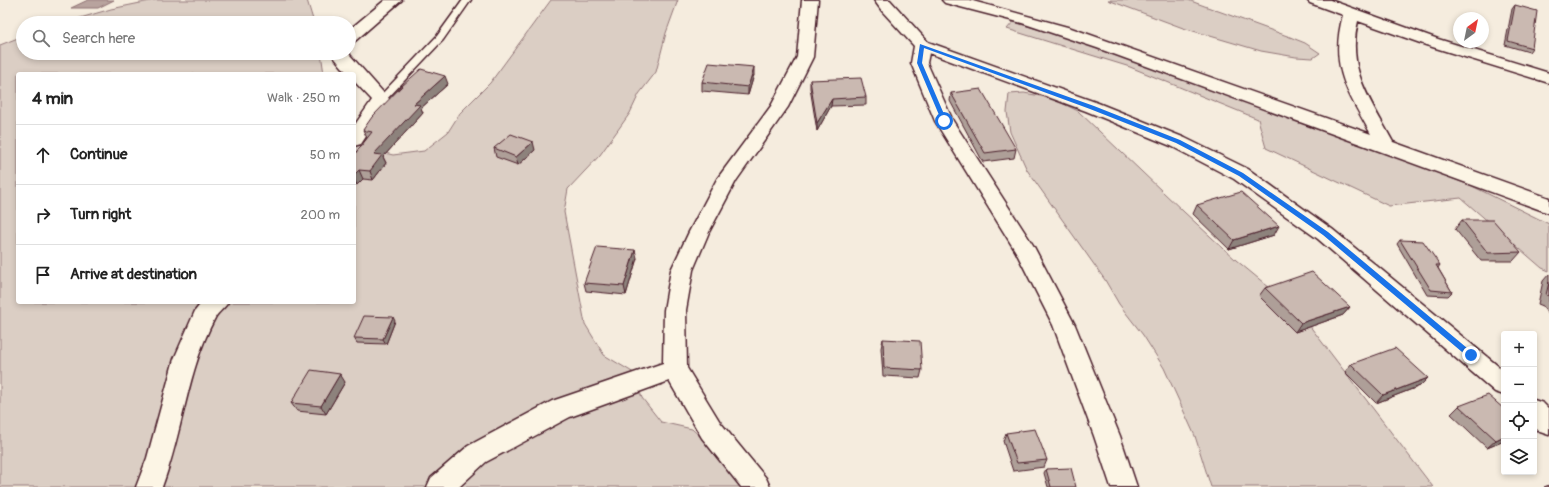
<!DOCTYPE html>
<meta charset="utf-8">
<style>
body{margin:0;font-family:Pangolin,sans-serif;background:#f2f2f2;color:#222}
.controls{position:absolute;right:12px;bottom:12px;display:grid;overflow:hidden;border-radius:4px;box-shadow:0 2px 6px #0003}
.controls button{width:36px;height:36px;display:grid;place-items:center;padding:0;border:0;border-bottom:1px solid #e0e0e0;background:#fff;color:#222;font:20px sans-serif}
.compass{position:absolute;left:1453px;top:12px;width:36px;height:36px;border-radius:50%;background:#fff;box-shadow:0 2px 6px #0003;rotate:33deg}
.stop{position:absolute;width:12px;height:12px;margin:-9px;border:3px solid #1a73e8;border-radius:50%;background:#fff}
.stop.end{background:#1a73e8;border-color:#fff;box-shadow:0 1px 4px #0008}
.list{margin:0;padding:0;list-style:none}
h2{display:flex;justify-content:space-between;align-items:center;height:52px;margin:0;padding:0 16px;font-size:17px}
h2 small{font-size:13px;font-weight:400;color:#767676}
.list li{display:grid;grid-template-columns:26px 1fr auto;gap:12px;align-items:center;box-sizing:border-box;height:60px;padding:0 16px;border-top:1px solid #e0e0e0}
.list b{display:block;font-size:15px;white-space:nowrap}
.list em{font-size:13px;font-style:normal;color:#767676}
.icon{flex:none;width:22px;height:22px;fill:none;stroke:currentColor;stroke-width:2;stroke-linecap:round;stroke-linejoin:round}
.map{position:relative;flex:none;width:1549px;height:487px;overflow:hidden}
.search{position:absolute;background:#fff;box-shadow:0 2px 6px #0003;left:16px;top:16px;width:340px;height:44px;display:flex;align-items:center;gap:10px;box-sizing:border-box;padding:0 14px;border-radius:22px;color:#767676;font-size:15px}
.panel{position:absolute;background:#fff;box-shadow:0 2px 6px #0003;left:16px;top:72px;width:340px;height:232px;border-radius:4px}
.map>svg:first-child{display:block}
.green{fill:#dbcec4;stroke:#927678}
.water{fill:#b8a39e;stroke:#8c6e70}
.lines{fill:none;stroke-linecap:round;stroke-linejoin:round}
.service-casing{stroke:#4a1f2b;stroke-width:3}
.minor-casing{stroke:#4a1f2b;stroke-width:3}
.service{fill:#fcf5e5;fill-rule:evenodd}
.minor{fill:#fcf5e5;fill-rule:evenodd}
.wall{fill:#ae9f98;stroke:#4a1f2b}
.shaded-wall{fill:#8d827c;stroke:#4a1f2b}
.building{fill:#cab9b1;stroke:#4a1f2b}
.route{fill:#1a73e8}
</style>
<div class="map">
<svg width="1549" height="487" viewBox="0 0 1549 487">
<rect width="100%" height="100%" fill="#f5ecde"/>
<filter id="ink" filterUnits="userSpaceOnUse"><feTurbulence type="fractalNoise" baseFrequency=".025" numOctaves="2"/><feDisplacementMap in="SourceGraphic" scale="8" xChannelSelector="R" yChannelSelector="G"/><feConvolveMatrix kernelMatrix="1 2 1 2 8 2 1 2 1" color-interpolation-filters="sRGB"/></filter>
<g filter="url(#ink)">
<path class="green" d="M 155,0 L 307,0 L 314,23 L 63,23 L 111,9 Z
M 551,0 L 678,0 L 666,33 L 656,72 L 639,94 L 630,113 L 600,155 L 568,189 L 564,212 L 585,324 L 604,355 L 634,373 L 642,398 L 661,422 L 692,429 L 720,455 L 741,487 L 0,487 L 0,45 L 23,36 L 23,53 L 321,53 L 324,74 L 18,74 L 18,302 L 354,302 L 354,142 L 365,148 L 393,155 L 424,151 L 448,132 L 460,113 L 490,83 Z
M 1108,0 L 1188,0 L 1290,37 L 1305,43 L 1320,53 L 1313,58 L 1296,57 L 1261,51 L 1183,28 Z
M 1013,22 L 1080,41 L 1338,135 L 1472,186 L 1549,224 L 1549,271 L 1542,268 L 1461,198 L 1389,206 L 1266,148 L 1258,119 L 1130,67 L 1007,29 Z
M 1024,93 L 1052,98 L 1078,111 L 1184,212 L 1236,260 L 1299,312 L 1433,487 L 1211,487 L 1195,436 L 1164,368 L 1143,335 L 1119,304 L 1105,280 L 1027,170 L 1010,132 L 1007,112 L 1009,94 Z"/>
<path class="water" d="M 88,0 L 114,0 L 98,8 L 71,8 Z"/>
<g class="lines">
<g class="service-casing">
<path id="service" d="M 463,0 L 471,0 L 443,40 L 384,102 L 378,102 L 378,98 L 437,36 Z"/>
</g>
<g class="minor-casing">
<path id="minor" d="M 385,0 L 402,0 L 355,41 L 349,43 L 349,30 Z
M 802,0 L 818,0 L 813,57 L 788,107 L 736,181 L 709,232 L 693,270 L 686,310 L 687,368 L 720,422 L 766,478 L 770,487 L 741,487 L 702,438 L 669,381 L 570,417 L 486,462 L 459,487 L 427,487 L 431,478 L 468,446 L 552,401 L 663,363 L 664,310 L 671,270 L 689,232 L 717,179 L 771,106 L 797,57 Z
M 874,0 L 890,0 L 928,42 L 1098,103 L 1185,138 L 1248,169 L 1332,229 L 1504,371 L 1504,395 L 1495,392 L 1318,239 L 1234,179 L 1171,146 L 1086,111 L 929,53 L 927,63 L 953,121 L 1033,245 L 1075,325 L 1120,436 L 1137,487 L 1111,487 L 1094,436 L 1053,325 L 1016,252 L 935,121 L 911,63 L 914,46 L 882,11 Z
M 942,0 L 969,0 L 1071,28 L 1371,134 C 1347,91 1329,66 1343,15 L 1310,3 L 1307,0 L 1330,0 L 1438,39 L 1549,73 L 1549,83 L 1426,45 L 1358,21 C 1346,70 1371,101 1393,142 L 1549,198 L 1549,213 L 1097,48 L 1022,23 L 945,3 Z
M 349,51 L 350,55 L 390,100 L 361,144 L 354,146 L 354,126 L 372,100 L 354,81 L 354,74 L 348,74 L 333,56 L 334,53 L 349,53 Z
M 202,302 L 228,302 C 225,308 218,312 215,318 C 187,370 183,432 162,487 L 136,487 L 147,458 L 174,359 L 195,311 Z
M 1534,400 L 1543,403 L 1549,409 L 1549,435 L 1540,432 L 1534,426 Z"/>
</g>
<use href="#service" class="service"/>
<use href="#minor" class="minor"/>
</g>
<path class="wall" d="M 1515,5 L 1532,48 L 1529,52 L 1505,45 L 1512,9 Z
M 754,75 L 748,95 L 702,91 L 702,82 Z
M 810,80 L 866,97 L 866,105 L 831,106 L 817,131 L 810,88 Z
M 448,84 L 421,108 L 423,113 L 383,157 L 386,163 L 373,180 L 363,179 L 357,185 L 354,183 L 354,155 L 367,138 L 363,130 Z
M 951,93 L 1016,149 L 1014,158 L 983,162 L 950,101 Z
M 494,148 L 535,150 L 518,165 L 496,157 Z
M 1197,205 L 1274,235 L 1229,249 L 1193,214 Z
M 1462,220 L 1521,252 L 1513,261 L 1481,261 L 1455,229 Z
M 1400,240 L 1440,265 L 1438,268 L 1452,292 L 1448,296 L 1427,295 L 1397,244 Z
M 637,258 L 626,295 L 586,291 L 584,283 Z
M 1549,274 L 1549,315 L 1543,306 L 1538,304 L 1543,281 Z
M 1265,288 L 1350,307 L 1343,315 L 1295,332 L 1259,296 Z
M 395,321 L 386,344 L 357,343 L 354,338 Z
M 883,339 L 922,370 L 920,378 L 883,376 L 881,348 Z
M 1351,364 L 1420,386 L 1376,403 L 1345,372 Z
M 345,382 L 326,414 L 297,411 L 291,403 Z
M 1459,406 L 1504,409 L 1504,441 L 1487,448 L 1451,414 Z
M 1006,433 L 1047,460 L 1044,467 L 1013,471 L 1003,441 Z
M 1046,469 L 1076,487 L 1048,487 L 1044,473 Z"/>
<path class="shaded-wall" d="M 754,67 L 754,75 L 748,95 L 748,87 Z
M 445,76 L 448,84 L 421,108 L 423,113 L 383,157 L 386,163 L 373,180 L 370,171 L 374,154 L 414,104 Z
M 832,99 L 831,106 L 817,131 L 817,123 Z
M 533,142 L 535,150 L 518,165 L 516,157 Z
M 359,170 L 363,179 L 357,185 L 354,179 L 354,175 Z
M 1279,226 L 1274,235 L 1229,249 L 1234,240 Z
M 635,250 L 637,258 L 626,295 L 624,286 Z
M 1350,307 L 1343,315 L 1295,332 L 1301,323 Z
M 393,317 L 395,321 L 386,344 L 383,339 Z
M 340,374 L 345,382 L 326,414 L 321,406 Z
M 1428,378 L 1420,386 L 1376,403 L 1383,395 Z
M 1504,436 L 1504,441 L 1487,448 L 1496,440 Z"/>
<path class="building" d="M 1515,5 L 1537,11 L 1532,48 L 1508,41 Z
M 709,63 L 754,67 L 748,87 L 702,82 Z
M 421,69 L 445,76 L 414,104 L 420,105 L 374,154 L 382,155 L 370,171 L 359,170 L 354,175 L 354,155 L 372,132 L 363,130 L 372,117 L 402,86 Z
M 861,78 L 866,97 L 832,99 L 817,123 L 810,80 Z
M 981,89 L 1016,149 L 985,153 L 951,93 Z
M 511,134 L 533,142 L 516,157 L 494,148 Z
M 1241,192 L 1279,226 L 1234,240 L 1197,205 Z
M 1462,220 L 1493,220 L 1521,252 L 1488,253 Z
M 1400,240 L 1423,241 L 1440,265 L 1436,265 L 1452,292 L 1431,290 Z
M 597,247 L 635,250 L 624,286 L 584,283 Z
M 1312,272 L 1350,307 L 1301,323 L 1265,288 Z
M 1549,282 L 1549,296 L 1546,295 Z
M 364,316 L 393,317 L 383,339 L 354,338 Z
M 883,339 L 920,341 L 922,370 L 884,368 Z
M 1395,348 L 1428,378 L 1383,395 L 1351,364 Z
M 311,370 L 340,374 L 321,406 L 291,403 Z
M 1488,395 L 1504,409 L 1504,436 L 1496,440 L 1459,406 Z
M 1035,429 L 1047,460 L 1017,463 L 1006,433 Z
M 1071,468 L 1076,487 L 1051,487 L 1046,469 Z
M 1549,485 L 1549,487 L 1544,487 Z"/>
</g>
<path class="route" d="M 920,44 L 1094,106 L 1180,140 L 1243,173 L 1328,232 L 1473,353 L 1473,357 L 1468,357 L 1323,235 L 1239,176 L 1176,143 L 1090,109 L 924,48 L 922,63 L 947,121 L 942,122 L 917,63 Z"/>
</svg>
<div class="controls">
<button>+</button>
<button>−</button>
<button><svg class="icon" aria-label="locate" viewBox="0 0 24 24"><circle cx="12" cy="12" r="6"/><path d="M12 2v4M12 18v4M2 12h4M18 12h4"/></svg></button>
<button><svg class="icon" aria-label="layers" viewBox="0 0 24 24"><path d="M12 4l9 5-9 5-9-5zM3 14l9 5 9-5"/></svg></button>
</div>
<svg class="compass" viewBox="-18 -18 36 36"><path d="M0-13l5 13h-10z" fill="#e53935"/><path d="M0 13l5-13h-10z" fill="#767676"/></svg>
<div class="stop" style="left:944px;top:121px"></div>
<div class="stop end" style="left:1471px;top:355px"></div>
<div class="search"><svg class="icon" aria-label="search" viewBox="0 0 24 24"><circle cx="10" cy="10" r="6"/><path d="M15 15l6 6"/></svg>Search here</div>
<section class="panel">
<h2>4 min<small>Walk · 250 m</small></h2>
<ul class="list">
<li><svg class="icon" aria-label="ahead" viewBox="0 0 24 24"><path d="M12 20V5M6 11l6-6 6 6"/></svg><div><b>Continue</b></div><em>50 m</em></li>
<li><svg class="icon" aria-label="right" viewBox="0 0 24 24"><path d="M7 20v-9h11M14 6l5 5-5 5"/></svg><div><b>Turn right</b></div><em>200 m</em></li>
<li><svg class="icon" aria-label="arrive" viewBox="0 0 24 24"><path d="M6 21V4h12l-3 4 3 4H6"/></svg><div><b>Arrive at destination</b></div></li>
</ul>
</section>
</div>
